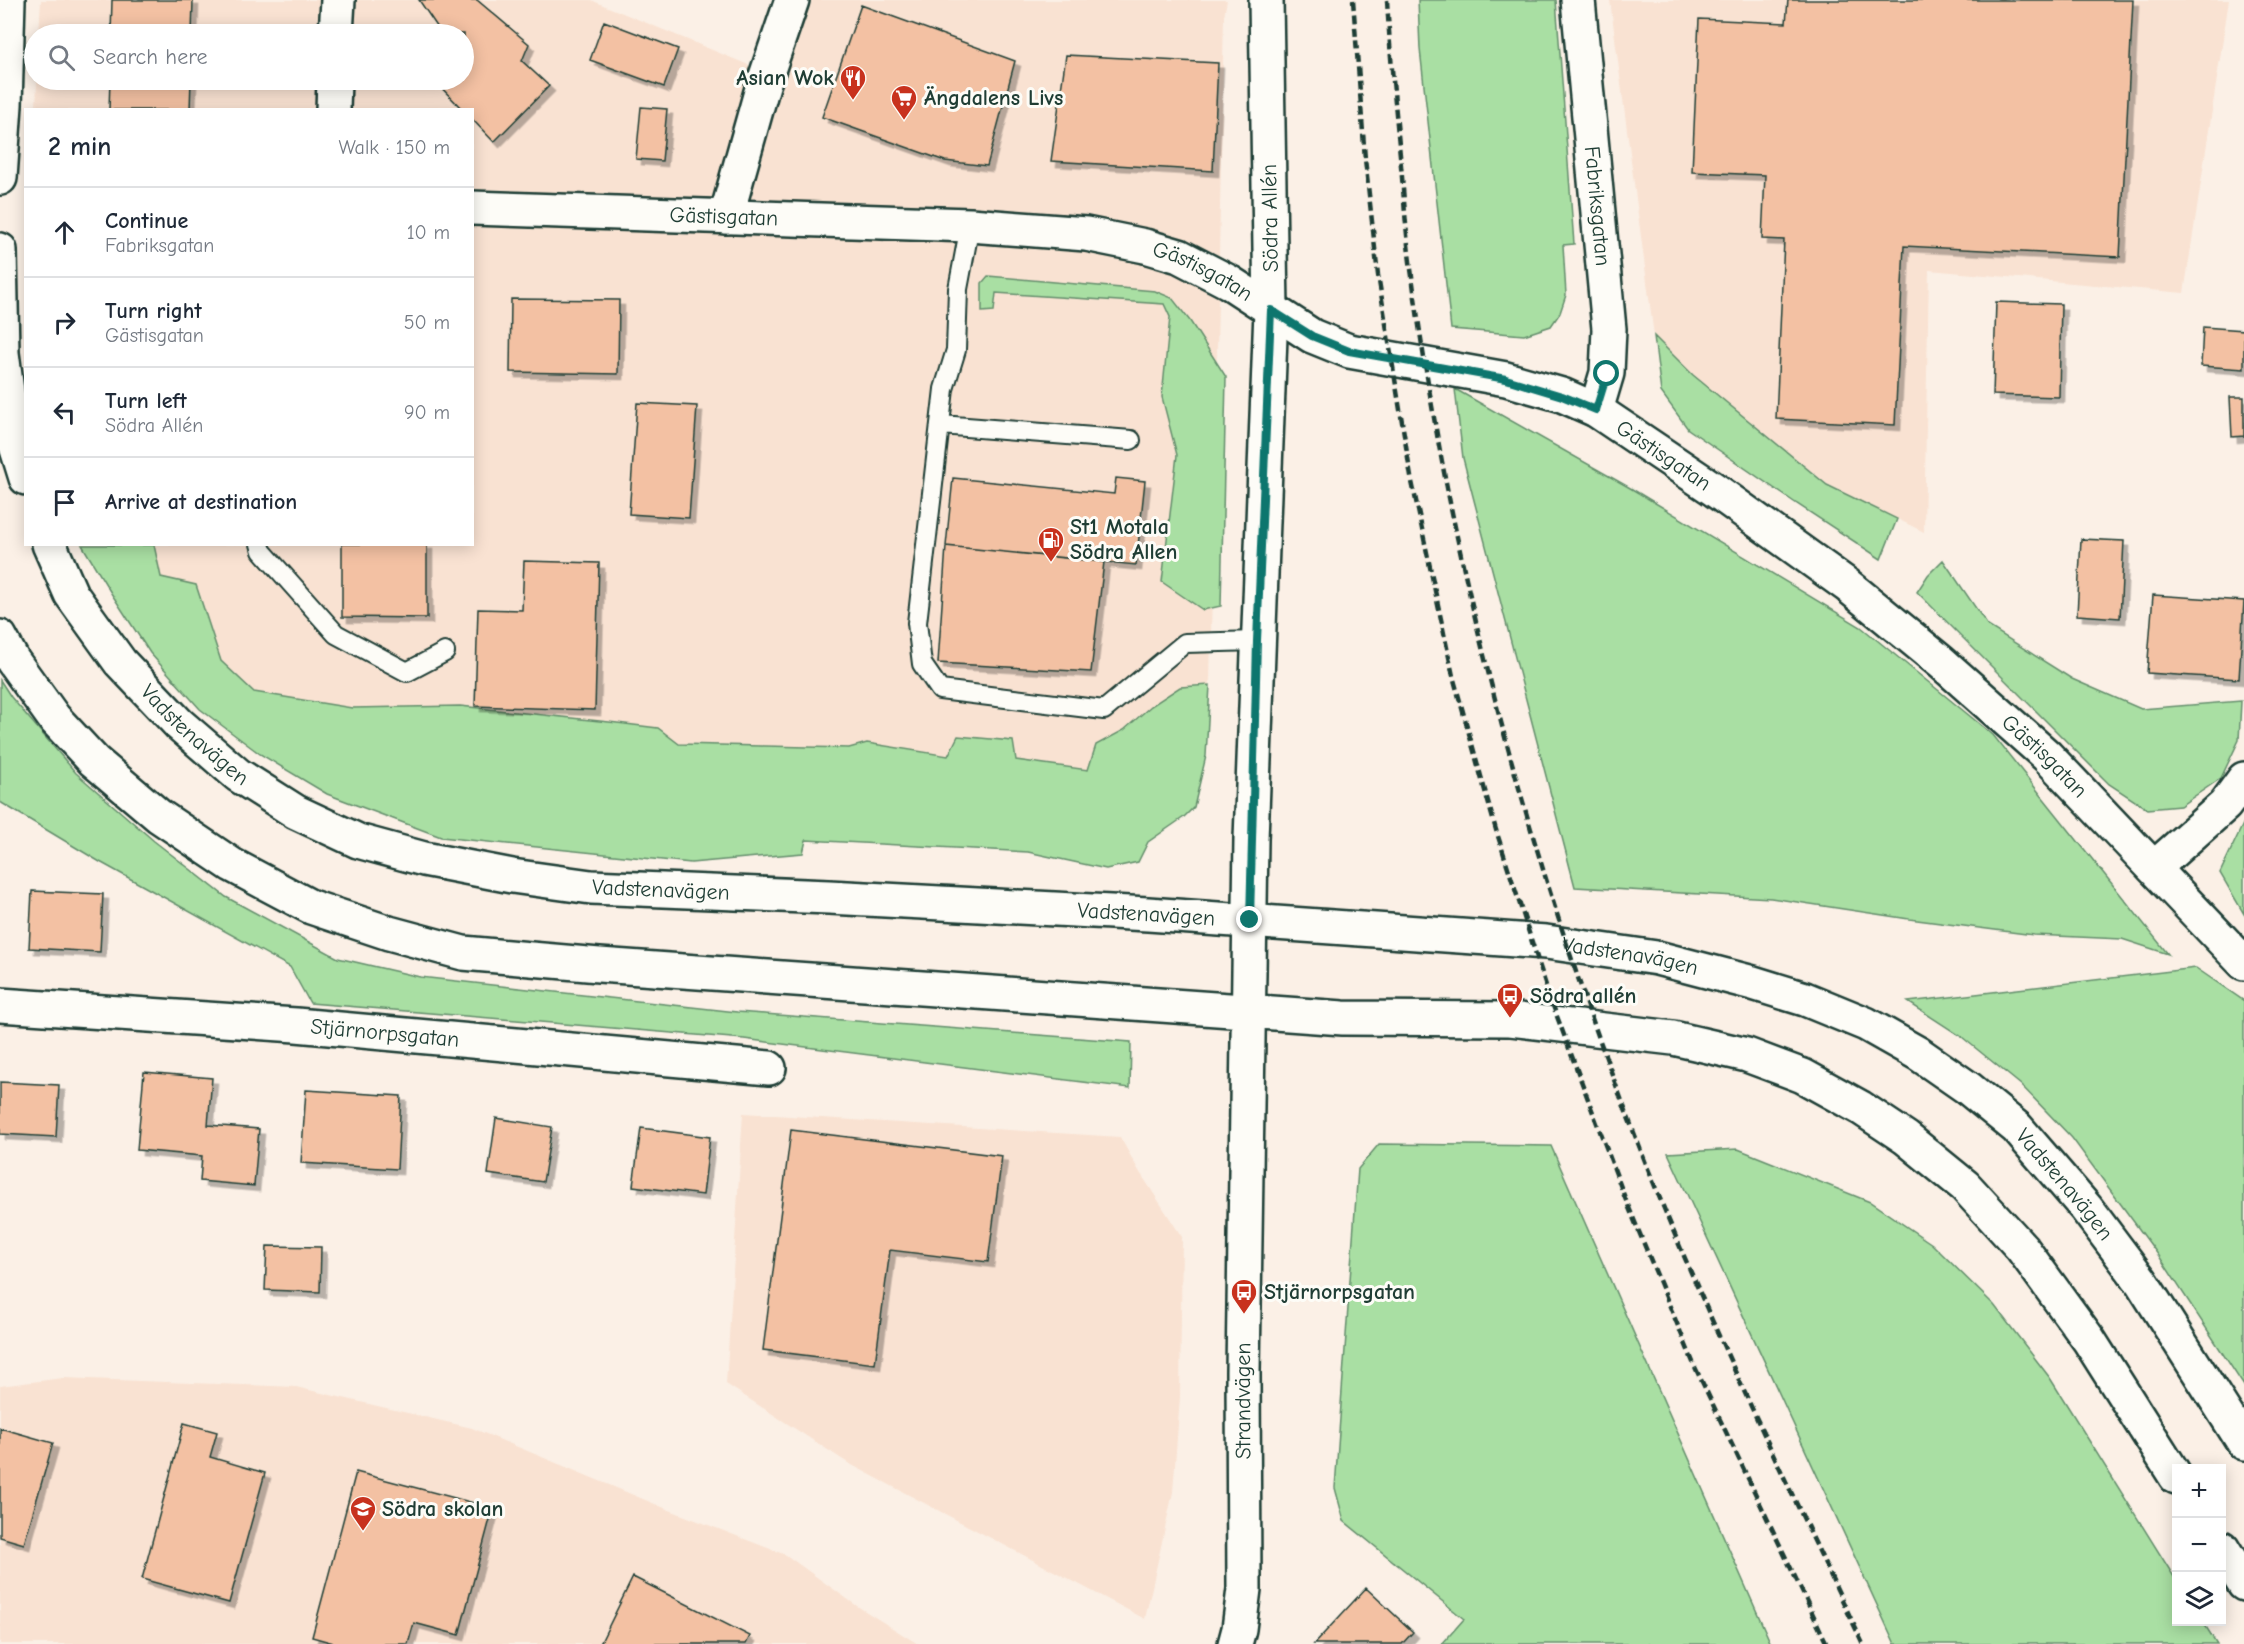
<!DOCTYPE html>
<meta charset="utf-8">
<style>
body{margin:0;font-family:"Comic Neue",sans-serif;background:#f6f6f7;color:#1f2937}
.controls{position:absolute;right:18px;bottom:18px;display:grid;overflow:hidden;border-radius:0px;box-shadow:0 3px 15px #0003}
.controls button{width:54px;height:54px;display:grid;place-items:center;padding:0;border:0;border-bottom:2px solid #e0e1e3;background:#fff;color:#1f2937;font:30px sans-serif}
.stop{position:absolute;width:18px;height:18px;margin:-14px;border:4px solid #0f766e;border-radius:50%;background:#fff}
.stop.end{background:#0f766e;border-color:#fff;box-shadow:0 2px 6px #0008}
.list{margin:0;padding:0;list-style:none}
h2{display:flex;justify-content:space-between;align-items:center;height:78px;margin:0;padding:0 24px;font-size:26px}
h2 small{font-size:20px;font-weight:400;color:#747a83}
.list li{display:grid;grid-template-columns:39px 1fr auto;gap:18px;align-items:center;box-sizing:border-box;height:90px;padding:0 24px;border-top:2px solid #e0e1e3}
.list b{display:block;font-size:22px;white-space:nowrap}
.list p{margin:0;font-size:20px;white-space:nowrap;color:#747a83}
.list em{font-size:20px;font-style:normal;color:#747a83}
.icon{flex:none;width:33px;height:33px;fill:none;stroke:currentColor;stroke-width:2;stroke-linecap:round;stroke-linejoin:round}
.map{position:relative;flex:none;width:2244px;height:1644px;overflow:hidden}
.search{position:absolute;background:#fff;box-shadow:0 3px 15px #0003;left:24px;top:24px;width:450px;height:66px;display:flex;align-items:center;gap:15px;box-sizing:border-box;padding:0 21px;border-radius:33px;color:#747a83;font-size:22px}
.panel{position:absolute;background:#fff;box-shadow:0 3px 15px #0003;left:24px;top:108px;width:450px;height:438px;border-radius:0px}
.map>svg:first-child{display:block}
.built{fill:#f9e2d2}
.green{fill:#a9dfa3;stroke:#648e6c;stroke-width:1.5}
.building{fill:#f3c1a3;stroke:#1f3d34;stroke-width:1.5;filter:url(#shadow)}
.lines{fill:none;stroke-linecap:round;stroke-linejoin:round}
.service-casing{stroke:#1f3d34;stroke-width:22}
.minor-casing{stroke:#1f3d34;stroke-width:38}
.secondary-casing{stroke:#1f3d34;stroke-width:38}
.service{stroke:#fdfcf7;stroke-width:18}
.minor{stroke:#fdfcf7;stroke-width:33}
.secondary{stroke:#fdfcf7;stroke-width:33}
.rail{stroke:#1f3d34;stroke-width:4.5;stroke-dasharray:9 4.5;stroke-linecap:butt}
.route{stroke:#0f766e;stroke-width:8}
.labels{text-anchor:middle;dominant-baseline:central;stroke-width:6;stroke-linejoin:round;paint-order:stroke}
.poi-label{font-size:22px;font-weight:bold;fill:#1f3d34;stroke:#fdfcf7;text-anchor:start}
.street-label{font-size:22px;fill:#1f3d34;stroke:#fdfcf7}
</style>
<div class="map">
<svg width="2244" height="1644" viewBox="0 0 2244 1644">
<defs>
<filter id="shadow"><feDropShadow dx="5.5" dy="5.5" stdDeviation="0" flood-color="#0004"/></filter>
</defs>
<rect width="100%" height="100%" fill="#fbf0e6"/>
<filter id="ink" filterUnits="userSpaceOnUse"><feTurbulence type="fractalNoise" baseFrequency=".0167" numOctaves="2"/><feDisplacementMap in="SourceGraphic" scale="12" xChannelSelector="R" yChannelSelector="G"/><feConvolveMatrix kernelMatrix="1 2 1 2 8 2 1 2 1" color-interpolation-filters="sRGB"/></filter>
<g filter="url(#ink)">
<path class="built" d="M 41,0 L 591,0 L 773,75 L 800,0 L 1227,0 L 1224,16 L 1210,685 L 1180,687 L 1151,706 L 1124,730 L 1097,745 L 1088,770 L 1015,760 L 1012,741 L 958,736 L 949,756 L 867,743 L 849,748 L 679,744 L 658,728 L 609,722 L 460,706 L 352,708 L 254,692 L 221,661 L 196,585 L 161,577 L 154,545 L 472,544 L 472,110 L 36,110 L 37,80 L 464,80 L 464,34 L 39,34 Z
M 1610,0 L 2229,0 L 2184,293 L 1929,270 L 1924,532 L 1828,485 L 1693,375 L 1654,336 Z
M 743,1113 L 1120,1137 L 1139,1171 L 1182,1237 L 1180,1397 L 1173,1492 L 1145,1619 L 848,1463 L 726,1384 Z
M 63,1378 L 296,1387 L 472,1428 L 667,1509 L 786,1555 L 857,1606 L 918,1644 L 0,1644 L 0,1386 Z"/>
<path class="green" d="M 1418,0 L 1556,0 L 1574,244 L 1563,245 L 1566,295 L 1560,313 L 1551,326 L 1524,335 L 1451,329 L 1420,49 Z
M 988,276 L 1155,291 L 1172,298 L 1190,321 L 1226,377 L 1221,606 L 1203,610 L 1162,582 L 1177,455 L 1162,397 L 1170,317 L 1164,304 L 996,293 L 994,311 L 982,312 L 982,283 Z
M 1654,336 L 1693,375 L 1827,485 L 1897,519 L 1881,559 L 1797,504 L 1688,429 L 1661,392 Z
M 1455,389 L 1632,489 L 1861,627 L 1993,735 L 2168,954 L 2122,939 L 2034,935 L 1909,919 L 1771,898 L 1575,887 L 1463,458 Z
M 82,545 L 154,545 L 161,577 L 196,585 L 221,661 L 254,692 L 352,708 L 460,706 L 609,722 L 658,728 L 679,744 L 849,748 L 867,743 L 948,756 L 958,736 L 1013,741 L 1016,760 L 1088,770 L 1096,745 L 1124,730 L 1151,706 L 1180,687 L 1210,685 L 1206,756 L 1194,807 L 1184,817 L 1148,842 L 1138,862 L 1106,869 L 1028,852 L 806,840 L 803,853 L 691,863 L 441,837 L 327,794 L 260,754 L 200,709 L 150,653 L 111,593 Z
M 1943,560 L 1988,626 L 2072,679 L 2141,709 L 2241,701 L 2239,740 L 2221,778 L 2180,806 L 2147,809 L 2109,784 L 1917,592 L 1928,575 Z
M 0,680 L 11,697 L 76,773 L 154,841 L 226,897 L 338,958 L 420,977 L 737,1012 L 1131,1042 L 1130,1088 L 744,1039 L 310,1003 L 290,967 L 100,862 L 0,802 Z
M 2244,822 L 2244,914 L 2220,873 Z
M 2196,968 L 2244,1001 L 2244,1386 L 2159,1256 L 2072,1138 L 2021,1085 L 1962,1037 L 1908,1002 Z
M 1379,1144 L 1551,1146 L 1771,1644 L 1442,1644 L 1464,1619 L 1344,1521 L 1335,1488 L 1358,1169 Z
M 1738,1149 L 1870,1202 L 1932,1244 L 1994,1305 L 2050,1378 L 2176,1580 L 2176,1622 L 2203,1622 L 2217,1644 L 1895,1644 L 1668,1153 Z"/>
<path class="building" d="M 112,0 L 193,0 L 192,34 L 111,34 Z
M 419,0 L 477,0 L 529,44 L 522,61 L 549,86 L 494,142 L 472,119 L 472,110 L 463,110 L 434,80 L 464,80 L 464,34 L 442,34 Z
M 1788,0 L 2133,0 L 2120,257 L 1904,246 L 1895,425 L 1776,419 L 1784,240 L 1762,239 L 1765,175 L 1692,172 L 1699,19 L 1786,23 Z
M 861,5 L 1015,61 L 987,166 L 945,161 L 822,117 Z
M 604,21 L 678,49 L 664,87 L 590,60 Z
M 1066,55 L 1218,63 L 1213,171 L 1051,161 Z
M 110,80 L 191,80 L 190,110 L 109,110 Z
M 641,107 L 667,109 L 662,161 L 636,159 Z
M 511,299 L 619,300 L 618,374 L 510,372 Z
M 1996,302 L 2061,304 L 2059,397 L 1993,395 Z
M 2203,327 L 2244,330 L 2244,369 L 2201,366 Z
M 2230,397 L 2244,397 L 2244,436 L 2232,437 Z
M 637,403 L 697,406 L 689,518 L 629,514 Z
M 953,478 L 1114,494 L 1116,478 L 1145,481 L 1136,565 L 946,546 Z
M 2081,539 L 2124,541 L 2120,618 L 2077,615 Z
M 342,544 L 427,544 L 427,618 L 342,617 Z
M 946,546 L 1104,562 L 1091,672 L 938,663 Z
M 524,561 L 599,563 L 595,710 L 475,706 L 478,609 L 522,610 Z
M 2153,595 L 2244,601 L 2239,679 L 2147,673 Z
M 32,891 L 103,894 L 100,952 L 29,948 Z
M 144,1072 L 212,1078 L 208,1125 L 259,1129 L 254,1186 L 200,1181 L 202,1156 L 137,1150 Z
M 0,1082 L 59,1085 L 56,1137 L 0,1134 Z
M 306,1090 L 401,1096 L 397,1169 L 301,1163 Z
M 496,1118 L 552,1127 L 543,1182 L 488,1174 Z
M 641,1128 L 710,1137 L 703,1195 L 633,1186 Z
M 791,1130 L 1002,1156 L 988,1262 L 890,1250 L 875,1364 L 763,1350 Z
M 267,1246 L 321,1247 L 320,1292 L 265,1290 Z
M 184,1423 L 217,1432 L 210,1457 L 265,1473 L 229,1603 L 142,1579 Z
M 0,1428 L 53,1443 L 24,1544 L 0,1537 Z
M 356,1472 L 493,1508 L 459,1635 L 414,1623 L 408,1644 L 337,1644 L 312,1637 Z
M 633,1577 L 750,1636 L 746,1644 L 600,1644 Z
M 1366,1588 L 1413,1632 L 1402,1644 L 1314,1644 Z"/>
<g class="lines">
<g class="service-casing">
<path id="service" d="M 970,225 L 958,289 L 956,350 L 944,389 L 917,623 L 922,664 L 940,690 L 1104,710 L 1185,643 L 1257,641
M 941,425 L 1131,440
M 260,544 L 262,551 L 336,634 L 407,672 L 445,652"/>
</g>
<g class="minor-casing">
<g id="minor">
<path id="s1" d="M 1578,0 L 1609,329 L 1607,373 L 1596,410"/>
<path d="M 336,34 L 338,0"/>
<path d="M 333,110 L 334,80"/>
<path id="s2" d="M 472,208 L 970,225 L 1086,234 L 1145,246 L 1179,256 L 1229,282 L 1312,336 L 1349,351 L 1506,379 L 1562,395 L 1596,410 L 1715,490 L 1847,585 L 1941,662 L 2047,756 L 2244,963"/>
<path d="M 726,217 L 763,85 L 792,0"/>
<path d="M 2154,868 L 2225,805 L 2244,779"/>
<path id="s3" d="M 0,1005 L 296,1025 L 769,1068"/>
<path id="s4" d="M 1235,1644 L 1239,1629 L 1244,1589 L 1243,1372 L 1251,839 L 1271,310 L 1266,0"/>
</g>
</g>
<g class="secondary-casing">
<g id="secondary">
<path d="M 0,178 L 5,105 L 8,0"/>
<path d="M 0,250 L 2,353 L 13,436 L 26,478"/>
<path id="s5" d="M 49,544 L 71,594 L 120,662 L 179,724 L 238,775 L 296,812 L 358,841 L 424,859 L 512,876 L 591,887 L 829,897 L 1148,914 L 1546,942 L 1657,958 L 1753,983 L 1805,999 L 1866,1024 L 1919,1054 L 1968,1088 L 2017,1128 L 2086,1208 L 2141,1281 L 2244,1443"/>
<path d="M 0,637 L 13,661 L 54,718 L 94,761 L 159,816 L 232,865 L 311,907 L 389,933 L 463,953 L 599,965 L 1343,1018 L 1510,1019 L 1673,1038 L 1747,1055 L 1803,1076 L 1861,1108 L 1906,1138 L 1965,1186 L 2022,1248 L 2089,1340 L 2176,1477"/>
<path d="M 2222,1548 L 2244,1584"/>
</g>
</g>
<use href="#service" class="service"/>
<use href="#minor" class="minor"/>
<use href="#secondary" class="secondary"/>
<path class="rail" d="M 1353,0 L 1365,159 L 1378,275 L 1411,477 L 1453,676 L 1496,830 L 1549,995 L 1625,1198 L 1695,1367 L 1827,1644
M 1387,0 C 1390,52 1395,104 1400,155 C 1404,196 1406,236 1412,276 C 1455,596 1543,912 1665,1211 C 1726,1358 1795,1500 1863,1644"/>
</g>
</g>
<g class="lines" filter="url(#ink)">
<path class="route" d="M 1250,920 L 1257,641 L 1271,310 L 1312,336 L 1349,351 L 1506,379 L 1562,396 L 1596,410 L 1607,374"/>
</g>
<defs>
<g id="restaurant-pin" transform="scale(1.35)"><path d="M0 17L-7.5 6A9.5 9.5 0 1 1 7.5 6Z" fill="#c8321e" stroke="#fdfcf7"/><path d="M-5-6h1v4h1v-4h1v4h1v-4h1v5L-1.5 .5V6h-2V.5L-5-1ZM5-6V6H3V1.5H1.5Q1.5-4 5-6Z" fill="#fff"/></g>
<g id="supermarket-pin" transform="scale(1.35)"><path d="M0 17L-7.5 6A9.5 9.5 0 1 1 7.5 6Z" fill="#c8321e" stroke="#fdfcf7"/><path d="M-6-5.5h2.5l.6 2H6L4.5 2H-2.5L-4.4-4H-6ZM-1.5 3.2a1.3 1.3 0 1 0 .1 0ZM3 3.2a1.3 1.3 0 1 0 .1 0Z" fill="#fff"/></g>
<g id="fuel-pin" transform="scale(1.35)"><path d="M0 17L-7.5 6A9.5 9.5 0 1 1 7.5 6Z" fill="#c8321e" stroke="#fdfcf7"/><path d="M-5.5-6h7V0h2V4h1.3V-2.5L3-4.5l.8-.8L6-3V5H2.5V1h-1V6h-7ZM-4.2-4.7v3.2H.2V-4.7Z" fill="#fff"/></g>
<g id="bus-pin" transform="scale(1.35)"><path d="M0 17L-7.5 6A9.5 9.5 0 1 1 7.5 6Z" fill="#c8321e" stroke="#fdfcf7"/><path d="M-5-6H5V4H4V6H2V4H-2V6H-4V4H-5ZM-3.5-4V0h7V-4ZM-3.5 1.2v1.5H-2V1.2ZM2 1.2v1.5H3.5V1.2Z" fill="#fff"/></g>
<g id="school-pin" transform="scale(1.35)"><path d="M0 17L-7.5 6A9.5 9.5 0 1 1 7.5 6Z" fill="#c8321e" stroke="#fdfcf7"/><path d="M0-5L7-2L0 1L-7-2ZM-4 1L0 2.5L4 1V4Q0 6-4 4Z" fill="#fff"/></g>
</defs>
<g fill-rule="evenodd">
<use href="#restaurant-pin" x="853" y="78"/>
<use href="#supermarket-pin" x="904" y="98"/>
<use href="#fuel-pin" x="1051" y="540"/>
<use href="#bus-pin" x="1510" y="996"/>
<use href="#bus-pin" x="1244" y="1292"/>
<use href="#school-pin" x="363" y="1509"/>
</g>
<g class="labels">
<g class="poi-label">
<text x="834" y="78" text-anchor="end">Asian Wok</text>
<text x="924" y="98">Ängdalens Livs</text>
<text x="1070" y="527">St1 Motala<tspan x="1070" dy="25">Södra Allen</tspan></text>
<text x="1530" y="996">Södra allén</text>
<text x="1264" y="1292">Stjärnorpsgatan</text>
<text x="382" y="1509">Södra skolan</text>
</g>
<g class="street-label">
<text stroke="none"><textPath href="#s1" startOffset="207">Fabriksgatan</textPath></text>
<text stroke="none"><textPath href="#s2" startOffset="252">Gästisgatan</textPath></text>
<text transform="translate(1270 218) rotate(-91)">Södra Allén</text>
<text stroke="none"><textPath href="#s2" startOffset="738">Gästisgatan</textPath></text>
<text stroke="none"><textPath href="#s2" startOffset="1242">Gästisgatan</textPath></text>
<text stroke="none"><textPath href="#s5" startOffset="243">Vadstenavägen</textPath></text>
<text stroke="none"><textPath href="#s2" startOffset="1728">Gästisgatan</textPath></text>
<text stroke="none"><textPath href="#s5" startOffset="747">Vadstenavägen</textPath></text>
<text stroke="none"><textPath href="#s5" startOffset="1233">Vadstenavägen</textPath></text>
<text stroke="none"><textPath href="#s5" startOffset="1719">Vadstenavägen</textPath></text>
<text stroke="none"><textPath href="#s3" startOffset="386">Stjärnorpsgatan</textPath></text>
<text stroke="none"><textPath href="#s5" startOffset="2223">Vadstenavägen</textPath></text>
<text stroke="none"><textPath href="#s4" startOffset="244">Strandvägen</textPath></text>
</g>
</g>
</svg>
<div class="controls">
<button>+</button>
<button>−</button>
<button><svg class="icon" aria-label="layers" viewBox="0 0 24 24"><path d="M12 4l9 5-9 5-9-5zM3 14l9 5 9-5"/></svg></button>
</div>
<div class="stop" style="left:1607px;top:374px"></div>
<div class="stop end" style="left:1250px;top:920px"></div>
<div class="search"><svg class="icon" aria-label="search" viewBox="0 0 24 24"><circle cx="10" cy="10" r="6"/><path d="M15 15l6 6"/></svg>Search here</div>
<section class="panel">
<h2>2 min<small>Walk · 150 m</small></h2>
<ul class="list">
<li><svg class="icon" aria-label="ahead" viewBox="0 0 24 24"><path d="M12 20V5M6 11l6-6 6 6"/></svg><div><b>Continue</b><p>Fabriksgatan</p></div><em>10 m</em></li>
<li><svg class="icon" aria-label="right" viewBox="0 0 24 24"><path d="M7 20v-9h11M14 6l5 5-5 5"/></svg><div><b>Turn right</b><p>Gästisgatan</p></div><em>50 m</em></li>
<li><svg class="icon" aria-label="left" viewBox="0 0 24 24"><path d="M17 20v-9H6M10 6l-5 5 5 5"/></svg><div><b>Turn left</b><p>Södra Allén</p></div><em>90 m</em></li>
<li><svg class="icon" aria-label="arrive" viewBox="0 0 24 24"><path d="M6 21V4h12l-3 4 3 4H6"/></svg><div><b>Arrive at destination</b></div></li>
</ul>
</section>
</div>
